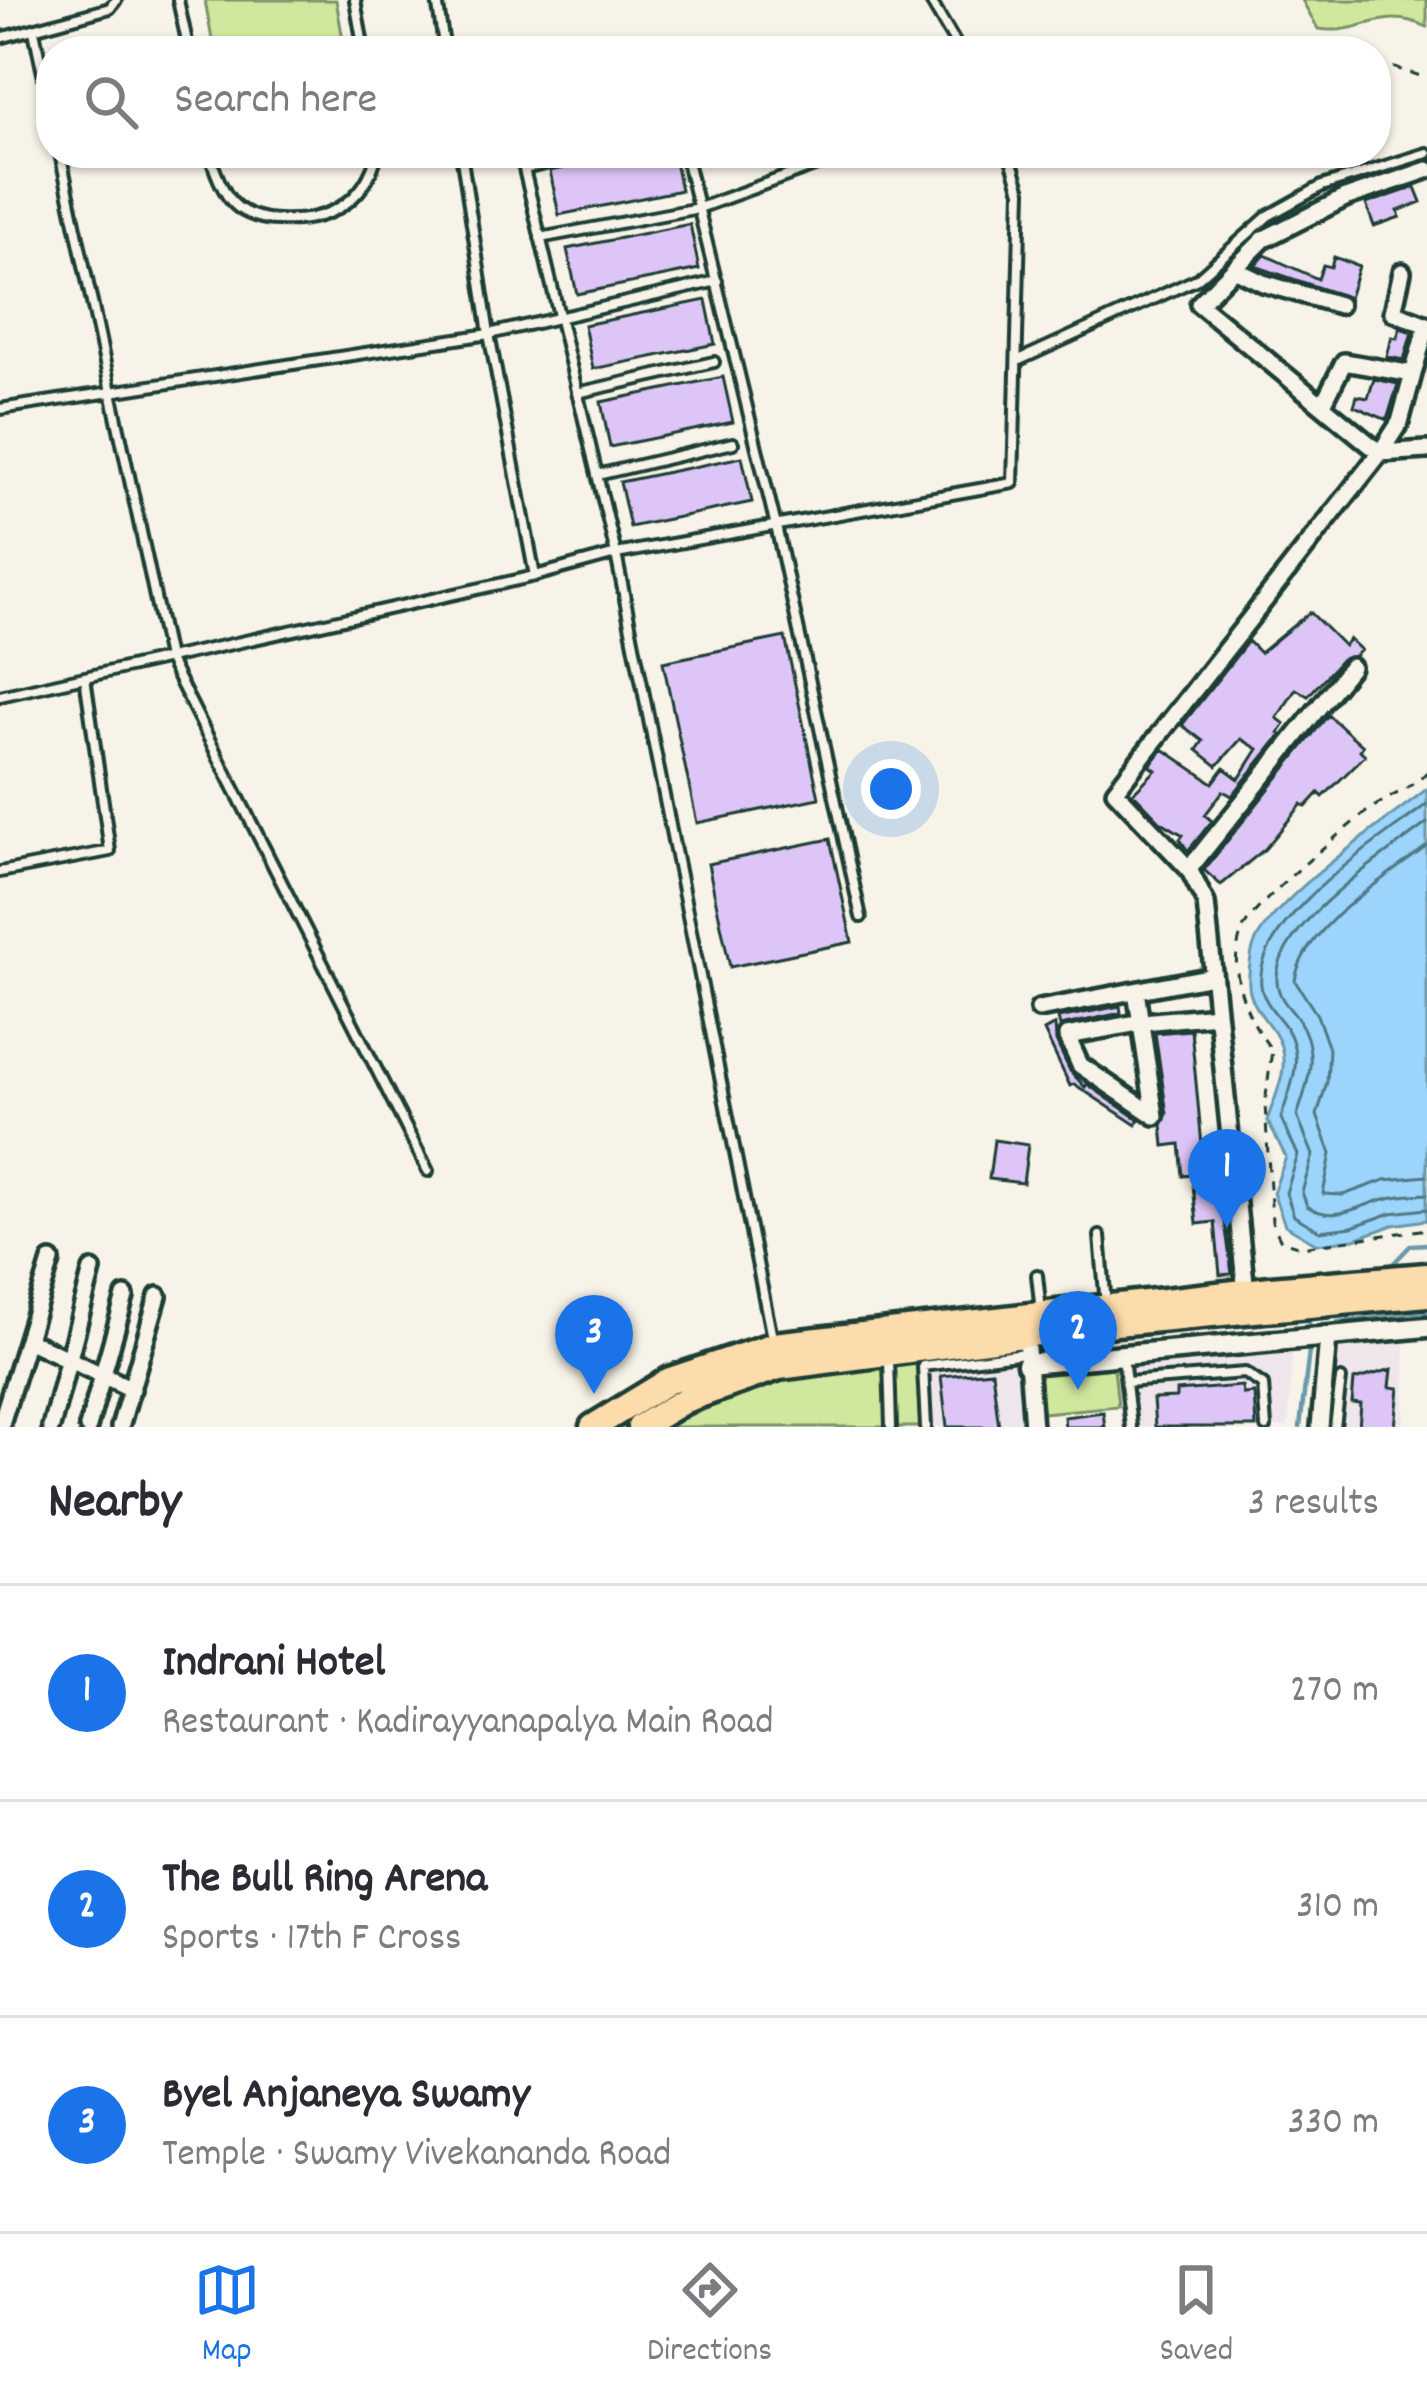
<!DOCTYPE html>
<meta charset="utf-8">
<style>
body{margin:0;font-family:Dekko,sans-serif;background:#f7f7f7;color:#2b2b33}
.you{position:absolute;left:891px;top:789px;width:42px;height:42px;margin:-30px;border:9px solid #fff;border-radius:50%;background:#1a73e8;box-shadow:0 0 0 18px #1a73e833}
.badge{display:grid;place-items:center;width:78px;height:78px;border-radius:50%;background:#1a73e8;color:#fff;font-size:39px;font-weight:700}
.pin{position:absolute;translate:-50% -99px;filter:drop-shadow(0 3px 6px #0008)}
.pin::after{content:'';position:absolute;top:63px;width:42px;height:36px;background:inherit;clip-path:polygon(0 0,100% 0,50% 100%)}
.list{margin:0;padding:0;list-style:none}
h2{display:flex;justify-content:space-between;align-items:center;height:156px;margin:0;padding:0 48px;font-size:51px}
h2 small{font-size:39px;font-weight:400;color:#7c7c81}
.list li{display:grid;grid-template-columns:78px 1fr auto;gap:36px;align-items:center;box-sizing:border-box;height:216px;padding:0 48px;border-top:3px solid #e1e1e2}
.list b{display:block;font-size:45px;white-space:nowrap}
.list p{margin:0;font-size:39px;white-space:nowrap;color:#7c7c81}
.list em{font-size:39px;font-style:normal;color:#7c7c81}
.icon{flex:none;width:66px;height:66px;fill:none;stroke:currentColor;stroke-width:2;stroke-linecap:round;stroke-linejoin:round}
.map{position:relative;flex:none;width:1427px;height:1427px;overflow:hidden}
.search{position:absolute;background:#fff;box-shadow:0 3px 9px #0004;left:36px;right:36px;top:36px;height:132px;display:flex;align-items:center;gap:30px;box-sizing:border-box;padding:0 42px;border-radius:48px;color:#7c7c81;font-size:45px}
.sheet{height:804px;background:#fff}
nav{display:flex;justify-content:space-around;align-items:center;box-sizing:border-box;height:168px;border-top:3px solid #e1e1e2;background:#fff;font-size:33px;color:#7c7c81}
nav a{display:grid;justify-items:center;gap:6px}
nav .on{color:#1a73e8}
.map>svg:first-child{display:block}
.built{fill:#efe6ec}
.green{fill:#d0e89d;stroke:#789268;stroke-width:3}
.water{fill:#9cd4fc;stroke:#6a98ac;stroke-width:3}
.lines{fill:none;stroke-linecap:round;stroke-linejoin:round}
.shore{stroke:#517984;stroke-width:3}
.stream{stroke:#6a98ac;stroke-width:4.5}
.building{fill:#ddc6f7;stroke:#1f3d34;stroke-width:3}
.service-casing{stroke:#1f3d34;stroke-width:16}
.minor-casing{stroke:#1f3d34;stroke-width:24}
.tertiary-casing{stroke:#1f3d34;stroke-width:27}
.primary-casing{stroke:#1f3d34;stroke-width:33}
.path{stroke:#1f3d34;stroke-width:3;stroke-dasharray:9 9;stroke-linecap:butt}
.service{stroke:#f7f3e8;stroke-width:8}
.minor{stroke:#f7f3e8;stroke-width:15}
.tertiary{stroke:#f7f3e8;stroke-width:18}
.primary{stroke:#fddcac;stroke-width:24}
</style>
<div class="map">
<svg width="1427" height="1427" viewBox="0 0 1427 1427">
<rect width="100%" height="100%" fill="#f7f3e8"/>
<filter id="ink" filterUnits="userSpaceOnUse"><feTurbulence type="fractalNoise" baseFrequency=".00833" numOctaves="2"/><feDisplacementMap in="SourceGraphic" scale="24" xChannelSelector="R" yChannelSelector="G"/><feConvolveMatrix kernelMatrix="1 2 1 2 8 2 1 2 1" color-interpolation-filters="sRGB"/></filter>
<g filter="url(#ink)">
<path class="built" d="M 1405,1340 L 1404,1427 L 1329,1427 L 1340,1347 Z
M 1017,1350 L 1022,1427 L 920,1427 L 916,1361 Z
M 1292,1351 L 1288,1427 L 1121,1427 L 1114,1368 Z"/>
<path class="green" d="M 205,0 L 336,0 L 345,51 L 214,51 Z
M 1302,0 L 1427,0 L 1427,27 C 1381,5 1363,36 1318,29 Z
M 916,1361 L 920,1427 L 659,1427 L 784,1379 Z
M 1114,1368 L 1118,1406 L 1042,1413 L 1038,1375 Z"/>
<path class="water" d="M 1427,789 L 1427,1220 L 1393,1225 L 1355,1239 L 1317,1244 L 1285,1225 L 1273,1193 L 1286,1157 L 1267,1120 C 1277,1091 1294,1061 1274,1032 C 1265,1019 1254,1008 1250,992 C 1247,981 1250,956 1254,945 C 1271,900 1386,821 1427,789 Z"/>
<g class="lines">
<path class="shore" d="M 1427,804 C 1381,840 1246,924 1262,991 C 1267,1007 1279,1016 1287,1029 C 1305,1060 1290,1088 1281,1118 L 1298,1155 L 1286,1193 L 1294,1216 L 1320,1231 L 1352,1227 L 1391,1213 L 1427,1209
M 1427,823 C 1387,854 1264,932 1278,988 C 1281,1001 1291,1009 1298,1019 C 1320,1052 1308,1083 1297,1116 L 1313,1155 L 1302,1192 L 1307,1206 C 1334,1224 1357,1206 1385,1199 C 1399,1195 1413,1195 1427,1194
M 1427,846 C 1387,877 1301,929 1295,981 L 1317,1015 L 1329,1049 L 1327,1082 L 1317,1115 L 1331,1154 L 1323,1194 L 1343,1195 L 1385,1180 L 1427,1176"/>
<path class="stream" d="M 1389,1268 L 1411,1245 L 1427,1244
M 1309,1322 L 1309,1326
M 1338,1322 L 1427,1313
M 1300,1427 L 1309,1351"/>
</g>
<path class="building" d="M 633,153 L 673,153 L 681,190 L 559,215 L 550,171 Z
M 1415,187 L 1421,202 L 1398,211 L 1400,217 L 1374,226 L 1366,204 Z
M 690,224 L 699,269 L 577,294 L 567,249 Z
M 1265,255 L 1318,279 L 1323,265 L 1331,267 L 1334,257 L 1359,266 L 1349,298 L 1255,266 Z
M 706,300 L 715,344 L 593,369 L 584,325 Z
M 1400,328 L 1412,332 L 1404,360 L 1387,357 L 1392,337 L 1397,338 Z
M 723,377 L 733,422 L 610,447 L 601,402 Z
M 1374,379 L 1398,384 L 1387,420 L 1354,406 L 1357,396 L 1368,398 Z
M 742,457 L 752,502 L 630,527 L 620,482 Z
M 1310,612 L 1344,646 L 1349,639 L 1361,650 L 1355,656 L 1342,659 L 1308,696 L 1296,689 L 1277,718 L 1285,724 L 1279,733 L 1281,735 L 1232,796 L 1223,791 L 1205,815 L 1212,821 L 1188,851 L 1180,839 L 1183,835 L 1160,821 L 1133,793 L 1156,770 L 1150,766 L 1163,749 L 1213,783 L 1224,768 L 1239,779 L 1258,749 L 1241,739 L 1217,766 L 1197,750 L 1203,741 L 1182,725 L 1248,641 L 1260,653 Z
M 785,637 L 819,798 L 697,823 L 663,662 Z
M 1328,715 L 1363,746 L 1360,750 L 1365,755 L 1323,797 L 1319,793 L 1306,807 L 1302,804 L 1265,849 L 1221,885 L 1204,870 Z
M 830,839 L 852,942 L 730,967 L 708,864 Z
M 1120,1006 L 1121,1013 L 1060,1026 L 1058,1018 Z
M 1055,1025 L 1056,1041 L 1070,1071 L 1085,1087 L 1087,1084 L 1139,1120 L 1136,1125 L 1074,1084 L 1070,1086 L 1044,1031 Z
M 1191,1030 L 1203,1156 L 1216,1155 L 1232,1274 L 1220,1275 L 1215,1222 L 1197,1224 L 1192,1175 L 1183,1176 L 1180,1144 L 1164,1146 L 1162,1125 L 1167,1114 L 1155,1033 Z
M 994,1140 L 1028,1145 L 1023,1183 L 989,1179 Z
M 1392,1369 L 1390,1387 L 1399,1388 L 1395,1427 L 1359,1427 L 1361,1404 L 1352,1403 L 1354,1380 Z
M 992,1371 L 999,1427 L 947,1427 L 941,1376 Z
M 1242,1386 L 1243,1394 L 1254,1393 L 1256,1427 L 1155,1427 L 1153,1399 L 1176,1398 L 1176,1391 Z
M 1103,1412 L 1105,1427 L 1065,1427 L 1064,1417 Z"/>
<g class="lines">
<g class="service-casing">
<path id="service" d="M 178,0 L 189,51
M 355,0 L 364,51
M 437,0 L 445,51
M 930,0 L 960,51
M 34,31 L 51,111
M 0,38 L 110,8 L 116,0
M 60,153 L 168,658 L 428,1171
M 210,153 C 213,168 223,193 234,204 C 245,215 264,220 278,220 C 326,223 366,203 377,153
M 461,153 L 489,334 L 535,576
M 592,153 L 524,169 L 616,554 L 773,1343
M 685,153 L 776,526 L 861,917
M 540,238 L 699,208 L 850,153
M 1017,361 L 1197,279 L 1268,216 L 1322,186 L 1427,153
M 577,393 L 714,362
M 0,409 L 489,334 L 717,281
M 597,475 L 733,443
M 0,696 L 535,576 L 616,554 L 1013,483 L 1021,191 L 1009,153
M 0,872 L 110,851 L 85,677
M 1100,1236 L 1106,1305
M 1037,1275 L 1041,1312
M 1123,1357 L 1131,1427
M 889,1360 L 891,1427
M 1127,1382 L 1245,1373 L 1263,1385 L 1266,1427
M 926,1427 L 923,1366 L 1025,1353
M 1335,1427 L 1341,1379"/>
</g>
<g class="minor-casing">
<path id="minor" d="M 1234,269 L 1263,283 L 1339,305
M 1402,272 L 1393,312 L 1427,325
M 1413,374 L 1400,422 L 1380,453 L 1199,304 L 1264,239 L 1345,198 L 1427,170
M 1323,404 L 1344,362 L 1413,374 L 1427,325
M 1189,869 L 1351,667
M 1136,991 L 1155,1116 L 1080,1065 L 1067,1036 L 1143,1022 L 1217,1015
M 1039,1009 L 1213,976
M 1246,1292 L 1206,903 L 1189,869 L 1115,791 L 1380,453 L 1427,450
M 1026,1335 L 1033,1427
M 27,1340 L 132,1389
M 0,1427 L 51,1261
M 51,1427 L 92,1270
M 88,1427 L 125,1296
M 120,1427 L 158,1296
M 1320,1427 L 1328,1337"/>
</g>
<g class="tertiary-casing">
<path id="tertiary" d="M 1027,1364 L 1427,1327"/>
</g>
<g class="primary-casing">
<path id="primary" d="M 593,1427 L 670,1380 L 774,1345 L 1271,1289 L 1427,1276
M 640,1427 L 685,1400 L 779,1367 L 1116,1323 L 1427,1294"/>
</g>
<path class="path" d="M 967,41 L 1019,51
M 1376,62 L 1427,78
M 1427,772 C 1410,790 1384,798 1365,813 C 1341,832 1252,906 1243,929 C 1225,970 1247,1019 1272,1050 L 1265,1104 L 1272,1222 L 1281,1241 L 1301,1247 L 1427,1229"/>
<use href="#service" class="service"/>
<use href="#minor" class="minor"/>
<use href="#tertiary" class="tertiary"/>
<use href="#primary" class="primary"/>
</g>
</g>
</svg>
<div class="you"></div>
<div class="pin badge" style="left:1227px;top:1228px">1</div>
<div class="pin badge" style="left:1078px;top:1390px">2</div>
<div class="pin badge" style="left:594px;top:1394px">3</div>
<div class="search"><svg class="icon" aria-label="search" viewBox="0 0 24 24"><circle cx="10" cy="10" r="6"/><path d="M15 15l6 6"/></svg>Search here</div>
</div>
<section class="sheet">
<h2>Nearby<small>3 results</small></h2>
<ul class="list">
<li><span class="badge">1</span><div><b>Indrani Hotel</b><p>Restaurant · Kadirayyanapalya Main Road</p></div><em>270 m</em></li>
<li><span class="badge">2</span><div><b>The Bull Ring Arena</b><p>Sports · 17th F Cross</p></div><em>310 m</em></li>
<li><span class="badge">3</span><div><b>Byel Anjaneya Swamy</b><p>Temple · Swamy Vivekananda Road</p></div><em>330 m</em></li>
</ul>
</section>
<nav>
<a class="on"><svg class="icon" aria-label="map" viewBox="0 0 24 24"><path d="M3 6l6-2 6 2 6-2v14l-6 2-6-2-6 2zM9 4v14M15 6v14"/></svg>Map</a>
<a><svg class="icon" aria-label="directions" viewBox="0 0 24 24"><path d="M12 3l9 9-9 9-9-9zM9 14v-3h6M13 9l2 2-2 2"/></svg>Directions</a>
<a><svg class="icon" aria-label="saved" viewBox="0 0 24 24"><path d="M7 4h10v16l-5-4-5 4z"/></svg>Saved</a>
</nav>
